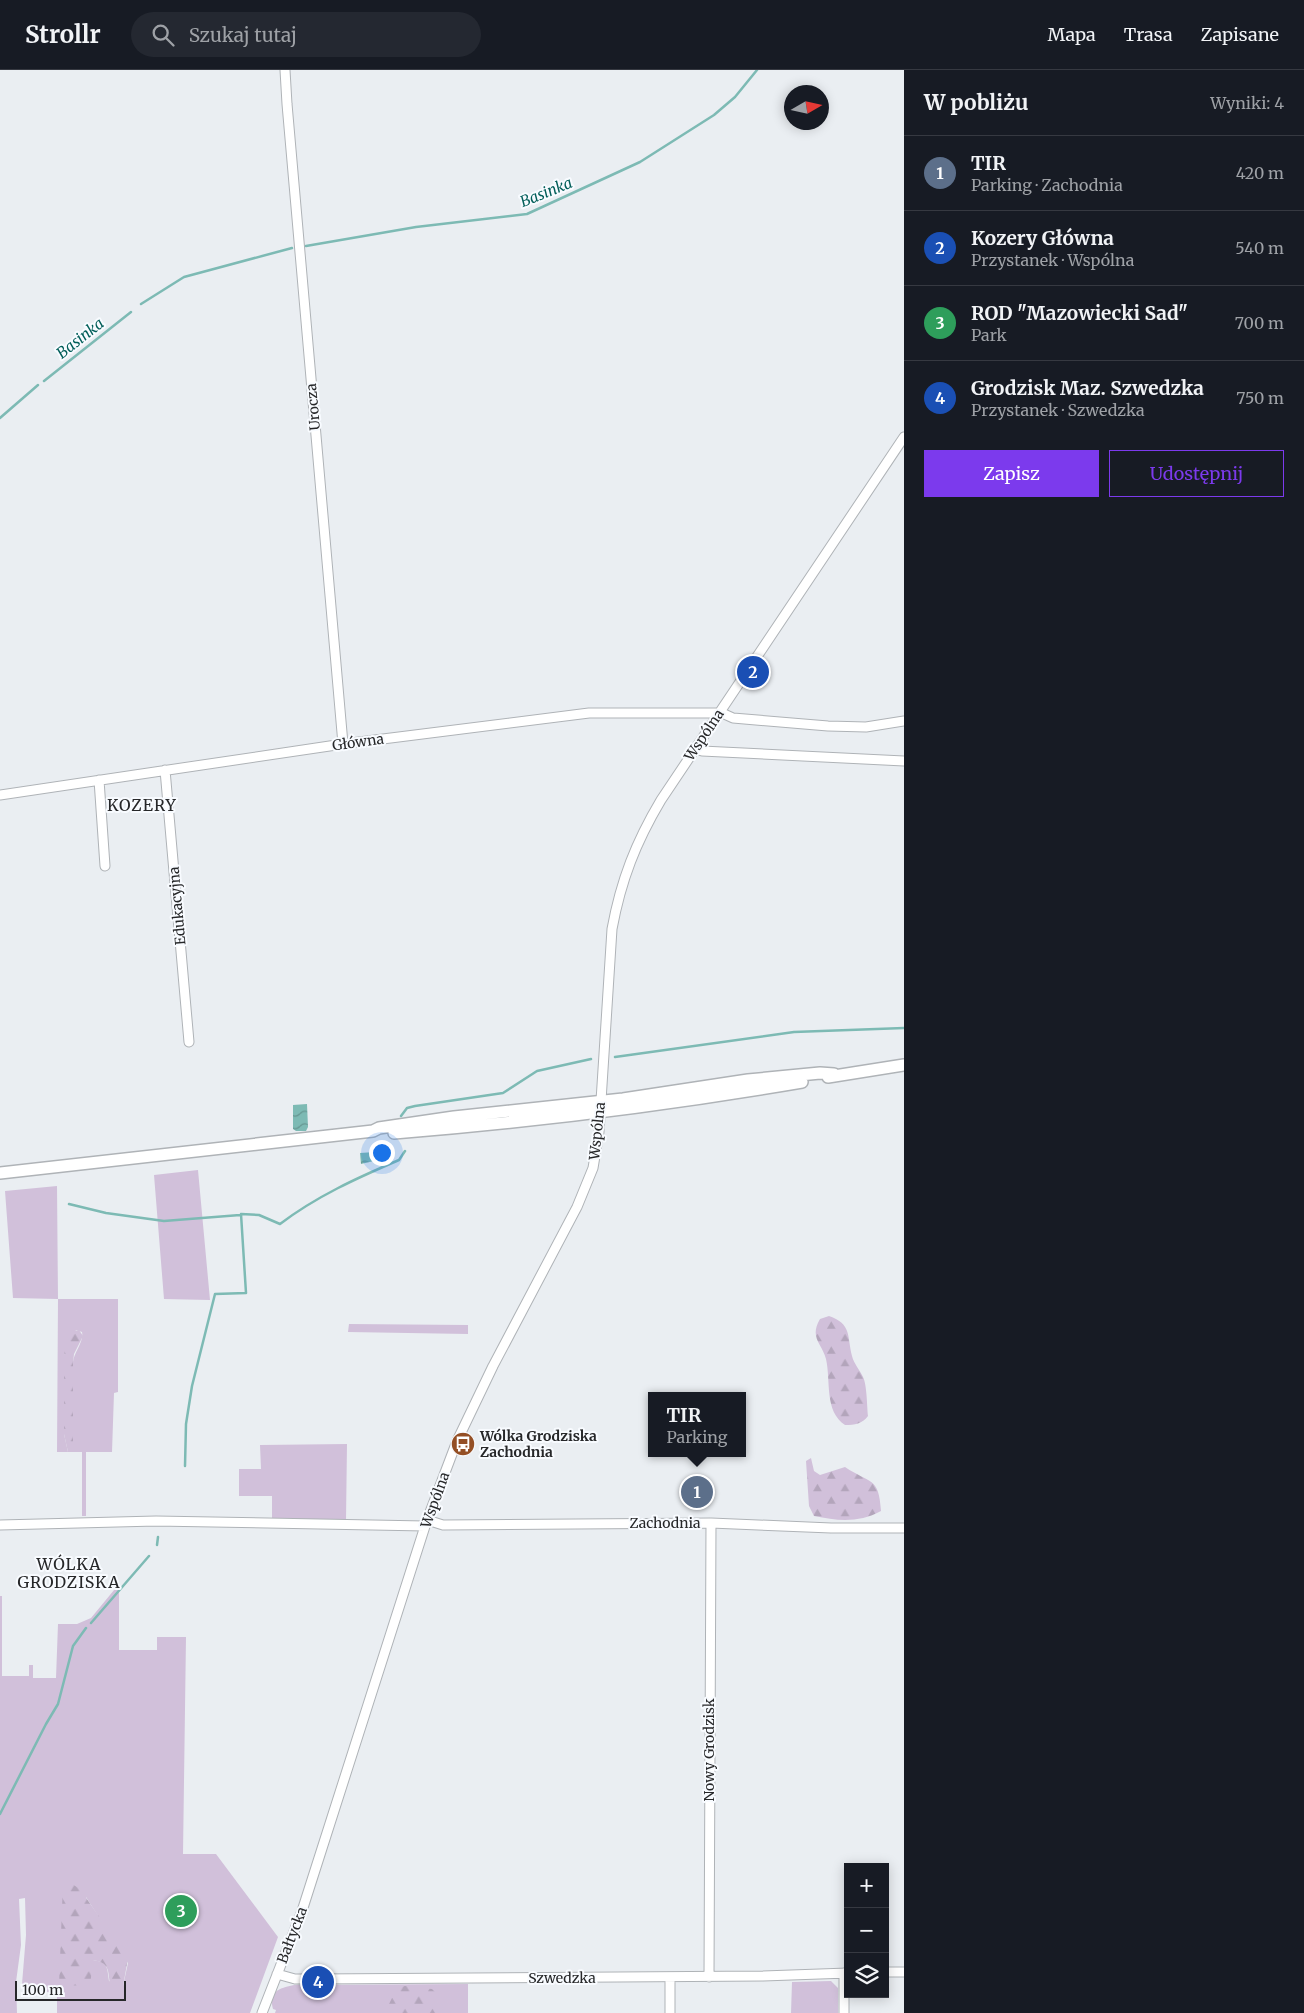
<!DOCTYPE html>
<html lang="pl">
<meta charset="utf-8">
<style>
body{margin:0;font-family:Merriweather,serif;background:#242831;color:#f1f3f6}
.controls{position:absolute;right:15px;bottom:15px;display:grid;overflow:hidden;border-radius:0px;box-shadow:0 2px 12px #0003}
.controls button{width:45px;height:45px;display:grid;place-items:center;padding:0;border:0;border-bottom:1px solid #363941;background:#171b24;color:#f1f3f6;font:25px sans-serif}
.compass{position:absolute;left:784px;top:15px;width:45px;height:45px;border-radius:50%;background:#171b24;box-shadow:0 2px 12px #0003;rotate:81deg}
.scale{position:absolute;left:15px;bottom:12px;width:111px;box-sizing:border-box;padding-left:5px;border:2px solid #262729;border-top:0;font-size:14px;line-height:18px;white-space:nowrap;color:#262729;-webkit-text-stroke:4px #f8fbff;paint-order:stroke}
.you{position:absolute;left:381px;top:1082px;width:18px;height:18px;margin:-12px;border:4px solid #fff;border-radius:50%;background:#1a73e8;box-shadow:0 0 0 8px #1a73e833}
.badge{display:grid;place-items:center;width:32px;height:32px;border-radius:50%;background:#7c3aed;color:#fff;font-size:16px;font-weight:700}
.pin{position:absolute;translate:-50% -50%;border:2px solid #fff;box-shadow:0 1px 5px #0006}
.popup{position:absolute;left:648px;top:1322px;width:98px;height:65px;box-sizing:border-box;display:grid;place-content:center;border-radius:0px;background:#171b24;filter:drop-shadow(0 1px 4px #0005);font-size:16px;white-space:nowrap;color:#9ea1a6}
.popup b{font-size:19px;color:#f1f3f6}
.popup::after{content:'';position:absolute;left:50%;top:100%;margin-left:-10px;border:10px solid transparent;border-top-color:#171b24}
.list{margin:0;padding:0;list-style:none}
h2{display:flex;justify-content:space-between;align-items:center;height:65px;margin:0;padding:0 20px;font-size:21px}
h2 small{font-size:16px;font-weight:400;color:#9ea1a6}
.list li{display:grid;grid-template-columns:32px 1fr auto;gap:15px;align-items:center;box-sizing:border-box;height:75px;padding:0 20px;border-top:1px solid #363941}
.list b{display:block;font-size:19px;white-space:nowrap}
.list p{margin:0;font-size:16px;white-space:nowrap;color:#9ea1a6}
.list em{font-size:16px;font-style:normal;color:#9ea1a6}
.actions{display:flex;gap:10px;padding:15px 20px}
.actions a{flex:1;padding:11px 0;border:1px solid #7c3aed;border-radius:0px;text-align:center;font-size:18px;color:#7c3aed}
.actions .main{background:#7c3aed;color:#fff}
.icon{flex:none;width:28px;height:28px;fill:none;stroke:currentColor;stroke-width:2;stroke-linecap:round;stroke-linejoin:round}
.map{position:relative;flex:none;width:904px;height:1943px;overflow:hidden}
header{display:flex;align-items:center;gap:30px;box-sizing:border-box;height:70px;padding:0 25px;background:#171b24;border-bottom:1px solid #363941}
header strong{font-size:24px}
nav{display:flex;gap:28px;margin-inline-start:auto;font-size:18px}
.search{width:350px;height:45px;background:#242831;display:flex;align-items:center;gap:12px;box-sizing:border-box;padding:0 18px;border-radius:28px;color:#9ea1a6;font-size:19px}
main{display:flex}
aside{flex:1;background:#171b24}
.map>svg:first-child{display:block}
.green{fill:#d1c0da;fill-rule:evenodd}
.forest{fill:url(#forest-firs)}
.water{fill:url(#water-waves)}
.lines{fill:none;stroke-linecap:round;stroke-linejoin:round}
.stream{stroke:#7dbab4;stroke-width:2.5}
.minor-casing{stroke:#afb3b7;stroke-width:11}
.major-casing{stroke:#afb3b7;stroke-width:14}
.minor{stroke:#fff;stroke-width:9}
.major{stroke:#fff;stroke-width:11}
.labels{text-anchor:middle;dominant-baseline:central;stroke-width:4;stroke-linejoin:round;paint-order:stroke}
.street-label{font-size:14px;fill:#262729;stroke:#f8fbff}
.poi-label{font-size:14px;font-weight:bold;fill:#262729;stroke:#f8fbff;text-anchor:start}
.water-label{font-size:15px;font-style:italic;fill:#025e59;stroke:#f8fbff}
.quarter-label{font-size:16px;letter-spacing:1px;fill:#262729;stroke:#f8fbff}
</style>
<header>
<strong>Strollr</strong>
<div class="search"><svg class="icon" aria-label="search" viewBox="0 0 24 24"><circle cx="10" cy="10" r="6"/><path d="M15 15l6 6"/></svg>Szukaj tutaj</div>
<nav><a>Mapa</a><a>Trasa</a><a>Zapisane</a></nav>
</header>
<main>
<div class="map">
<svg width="904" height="1943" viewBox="0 0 904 1943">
<defs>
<pattern id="forest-firs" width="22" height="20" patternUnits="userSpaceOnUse" patternTransform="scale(1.25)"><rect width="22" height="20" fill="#d1c0da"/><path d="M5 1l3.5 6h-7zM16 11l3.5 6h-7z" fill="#b3a5bb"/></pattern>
<pattern id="water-waves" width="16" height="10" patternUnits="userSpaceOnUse" patternTransform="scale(1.25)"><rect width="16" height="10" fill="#7dbab4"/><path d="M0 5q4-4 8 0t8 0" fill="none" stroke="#669792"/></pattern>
</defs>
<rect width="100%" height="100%" fill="#eaeef2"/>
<path class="green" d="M 198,1100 L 210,1230 L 164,1229 L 154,1105 Z
M 57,1116 L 58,1229 L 118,1229 L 118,1322 L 114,1323 L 112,1382 L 86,1382 L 86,1446 L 82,1446 L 82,1382 L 73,1382 L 73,1292 C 74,1282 84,1272 82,1262 L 76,1260 L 64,1285 L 64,1364 L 68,1382 L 57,1382 L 58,1229 L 13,1228 L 5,1121 Z
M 349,1254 L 468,1255 L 468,1264 L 348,1262 Z
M 347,1374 L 346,1450 L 272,1449 L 272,1426 L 239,1426 L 239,1399 L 261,1399 L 260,1375 Z
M 119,1514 L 119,1580 L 157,1580 L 157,1567 L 186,1567 L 183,1784 L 216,1784 L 278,1867 L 250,1943 L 57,1943 L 57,1925 L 22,1914 L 26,1865 L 25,1828 L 19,1829 L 21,1875 L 16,1912 L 17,1943 L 0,1943 L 0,1526 L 2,1526 L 2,1606 L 29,1606 L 29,1595 L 33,1595 L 33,1608 L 56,1608 L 58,1554 L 77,1554 L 91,1548 ZM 86,1827 L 128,1893 L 123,1916 L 109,1911 C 107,1897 108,1892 93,1890 Z
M 831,1911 L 838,1918 L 838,1943 L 791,1943 L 792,1912 Z
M 468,1914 L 468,1943 L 275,1943 L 276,1940 L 273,1939 C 268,1921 280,1918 294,1915 Z"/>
<path class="forest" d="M 829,1246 C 852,1254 847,1266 852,1286 C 854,1294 860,1300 863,1307 C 867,1315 867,1336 868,1346 C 862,1354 855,1355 845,1355 C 824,1341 831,1311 826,1289 C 822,1273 809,1268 820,1249 Z
M 79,1260 L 83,1266 L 74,1284 L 73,1292 L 73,1382 L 68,1382 L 64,1364 L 64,1285 C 66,1276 68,1268 74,1261 Z
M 811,1388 L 814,1401 L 820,1405 L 845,1397 C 870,1414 879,1406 881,1441 C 859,1453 838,1451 814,1446 L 809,1436 L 806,1391 Z
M 63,1813 L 72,1814 L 80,1819 L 107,1858 L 129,1883 L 123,1916 L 121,1918 L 111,1918 C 107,1903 112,1893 93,1890 L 90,1916 L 59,1915 Z
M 405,1916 L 432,1919 L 437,1924 L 436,1934 L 444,1939 L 445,1943 L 400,1943 L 400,1941 L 394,1939 L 389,1934 L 392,1928 L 396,1928 L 400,1924 L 400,1917 Z"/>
<path class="water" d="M 307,1034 L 308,1057 L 306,1061 L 296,1061 L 293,1059 L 293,1035 Z
M 390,1081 L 391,1087 L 361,1094 L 360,1083 Z"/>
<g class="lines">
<path class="stream" d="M 306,176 L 416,157 L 527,144 L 640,92 L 714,45 L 735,27 L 757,0
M 141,234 L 184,207 L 292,178
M 44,311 L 131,242
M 0,348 L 38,315
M 615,987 L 794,962 L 904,958
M 401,1046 L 407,1038 L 415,1036 L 503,1023 L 537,1001 L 591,989
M 69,1134 L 106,1143 L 164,1151 L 240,1145
M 185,1396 L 186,1354 L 192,1316 L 215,1224 L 246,1223 L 241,1144 L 259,1145 L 280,1154 C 317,1126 357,1108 399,1090 L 405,1081
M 157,1475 L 158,1467
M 91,1553 L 149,1486
M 0,1744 L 46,1654 L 58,1634 L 73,1576 L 86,1558"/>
<g class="minor-casing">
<path id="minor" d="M 285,0 L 287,34 L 343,674
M 694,679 L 702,681 L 904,691
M 165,700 L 189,972
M 99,710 L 105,796
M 0,725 L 343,674 L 589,643 L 722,643 L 733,648 L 828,656 L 866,657 L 904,651
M 427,1450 L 443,1455 L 711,1453 L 831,1458 L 904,1458
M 0,1455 L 156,1451 L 425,1456
M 885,1902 L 904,1902
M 844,1903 L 844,1943
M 277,1904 L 295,1909 L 315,1909 L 763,1906 L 848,1903
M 709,1907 L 711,1453
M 262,1943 L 302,1841 L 427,1450 L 457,1371 L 493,1296 L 577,1137 L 593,1098 L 599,1062 L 612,859 C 621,810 636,772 661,730 L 904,367
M 670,1943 L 670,1907"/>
</g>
<g class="major-casing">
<path id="major" d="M 828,1007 L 904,995
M 394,1063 C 530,1052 667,1035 802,1012
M 0,1103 L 373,1061 L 379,1058 L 454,1047 L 623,1029 L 748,1010 L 820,1003 L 834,1004"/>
</g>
<use href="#minor" class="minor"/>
<use href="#major" class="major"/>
</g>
<defs>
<g id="bus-disc" transform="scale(1.25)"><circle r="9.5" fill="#944f25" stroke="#f8fbff"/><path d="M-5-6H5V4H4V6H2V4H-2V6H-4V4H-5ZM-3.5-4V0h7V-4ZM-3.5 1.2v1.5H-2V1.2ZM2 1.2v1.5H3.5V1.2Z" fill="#fff"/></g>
</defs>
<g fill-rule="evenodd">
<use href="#bus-disc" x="463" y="1374"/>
</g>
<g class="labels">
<g class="street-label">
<text transform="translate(313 337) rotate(-95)">Urocza</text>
<text transform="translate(704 665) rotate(-56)">Wspólna</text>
<text transform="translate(358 672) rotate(-8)">Główna</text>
<text transform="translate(177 836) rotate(-95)">Edukacyjna</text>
<text transform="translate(597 1061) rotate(-84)">Wspólna</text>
<text transform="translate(435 1430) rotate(-70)">Wspólna</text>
<text x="665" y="1453">Zachodnia</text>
<text transform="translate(709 1680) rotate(-90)">Nowy Grodzisk</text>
<text transform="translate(292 1865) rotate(-69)">Bałtycka</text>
<text x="562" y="1908">Szwedzka</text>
</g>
<g class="poi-label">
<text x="480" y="1366">Wólka Grodziska<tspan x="480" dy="16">Zachodnia</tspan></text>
</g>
<g class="water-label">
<text transform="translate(546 122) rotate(-22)">Basinka</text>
<text transform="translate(80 268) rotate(-38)">Basinka</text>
</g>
<g class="quarter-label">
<text x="142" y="735">KOZERY</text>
<text x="69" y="1494">WÓLKA<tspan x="69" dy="18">GRODZISKA</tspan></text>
</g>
</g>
</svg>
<div class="controls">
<button>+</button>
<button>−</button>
<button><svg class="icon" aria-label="layers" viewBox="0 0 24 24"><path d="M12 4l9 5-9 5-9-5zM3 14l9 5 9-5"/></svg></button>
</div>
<svg class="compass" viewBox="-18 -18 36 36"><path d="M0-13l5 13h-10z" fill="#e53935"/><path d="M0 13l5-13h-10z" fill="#9ea1a6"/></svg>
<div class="scale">100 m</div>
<div class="you"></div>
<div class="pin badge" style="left:697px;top:1422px;background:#5c6f8a">1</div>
<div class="popup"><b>TIR</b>Parking</div>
<div class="pin badge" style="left:753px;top:602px;background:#1a4fb4">2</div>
<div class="pin badge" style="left:181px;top:1841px;background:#2e9e5b">3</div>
<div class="pin badge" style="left:318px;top:1912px;background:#1a4fb4">4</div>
</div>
<aside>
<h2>W pobliżu<small>Wyniki: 4</small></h2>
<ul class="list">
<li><span class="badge" style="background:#5c6f8a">1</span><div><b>TIR</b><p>Parking · Zachodnia</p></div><em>420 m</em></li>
<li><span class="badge" style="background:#1a4fb4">2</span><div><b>Kozery Główna</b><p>Przystanek · Wspólna</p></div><em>540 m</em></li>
<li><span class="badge" style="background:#2e9e5b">3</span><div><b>ROD &quot;Mazowiecki Sad&quot;</b><p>Park</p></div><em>700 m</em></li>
<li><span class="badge" style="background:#1a4fb4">4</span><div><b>Grodzisk Maz. Szwedzka</b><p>Przystanek · Szwedzka</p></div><em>750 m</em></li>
</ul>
<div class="actions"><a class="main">Zapisz</a><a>Udostępnij</a></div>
</aside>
</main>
